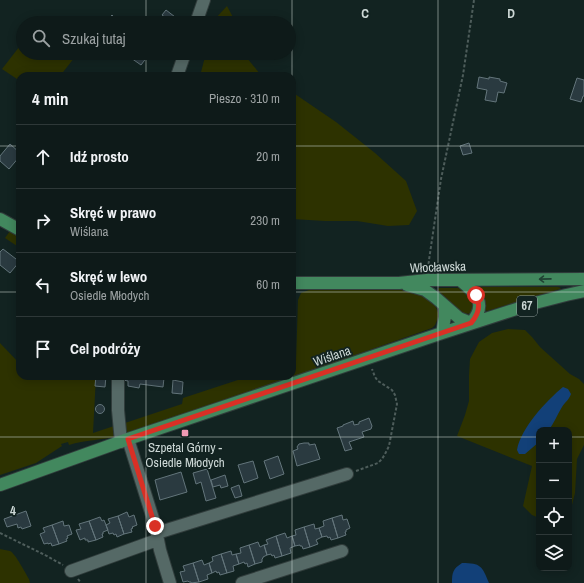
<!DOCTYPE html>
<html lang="pl">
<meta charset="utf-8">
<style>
body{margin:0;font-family:"Archivo Narrow",sans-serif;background:#172322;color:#f1f3f6}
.controls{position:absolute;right:12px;bottom:12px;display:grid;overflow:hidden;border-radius:8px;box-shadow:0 2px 10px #0003}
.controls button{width:36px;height:36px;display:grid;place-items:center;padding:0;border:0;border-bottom:1px solid #2e3838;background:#0e1a19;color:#f1f3f6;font:20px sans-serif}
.stop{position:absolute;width:12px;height:12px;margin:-9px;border:3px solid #d93025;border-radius:50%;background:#fff}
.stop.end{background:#d93025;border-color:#fff;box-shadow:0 1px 4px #0008}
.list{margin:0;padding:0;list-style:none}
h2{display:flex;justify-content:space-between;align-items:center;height:52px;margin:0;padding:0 16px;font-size:17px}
h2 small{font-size:13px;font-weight:400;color:#9ba1a2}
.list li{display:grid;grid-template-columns:26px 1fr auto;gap:12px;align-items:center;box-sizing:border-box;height:64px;padding:0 16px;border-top:1px solid #2e3838}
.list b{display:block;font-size:15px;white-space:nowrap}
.list p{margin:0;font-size:13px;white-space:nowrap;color:#9ba1a2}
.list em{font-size:13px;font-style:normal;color:#9ba1a2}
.icon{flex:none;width:22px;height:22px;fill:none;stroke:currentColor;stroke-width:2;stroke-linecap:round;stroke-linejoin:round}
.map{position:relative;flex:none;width:584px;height:583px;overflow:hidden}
.search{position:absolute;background:#0e1a19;box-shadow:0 2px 10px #0003;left:16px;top:16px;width:280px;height:44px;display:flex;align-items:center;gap:10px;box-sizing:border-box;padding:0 14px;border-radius:22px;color:#9ba1a2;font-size:15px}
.panel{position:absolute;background:#0e1a19;box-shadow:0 2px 10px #0003;left:16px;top:72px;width:280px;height:308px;border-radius:12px}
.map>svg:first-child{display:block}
.green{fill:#2d3200}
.water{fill:#124078}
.building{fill:#2a3a40;stroke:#63757b}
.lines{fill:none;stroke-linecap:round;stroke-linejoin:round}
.minor-casing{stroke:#313d3c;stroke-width:14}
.major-casing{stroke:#313d3c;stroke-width:14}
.path{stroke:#4e5d5b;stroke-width:2;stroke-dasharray:3 2;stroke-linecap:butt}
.minor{stroke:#556966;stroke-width:12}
.major{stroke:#42885e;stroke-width:12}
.oneway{stroke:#204133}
.route{stroke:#d93025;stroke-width:5}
.grid{fill:none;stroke:#cdd8d6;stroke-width:1;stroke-opacity:0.55}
.poi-dot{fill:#f19ab4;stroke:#122321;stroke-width:1.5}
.labels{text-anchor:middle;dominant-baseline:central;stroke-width:3.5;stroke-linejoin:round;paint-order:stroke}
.shield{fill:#122321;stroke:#95a2a0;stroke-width:1}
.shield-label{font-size:12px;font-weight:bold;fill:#cdd8d6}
.street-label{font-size:13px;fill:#cdd8d6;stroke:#122321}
.poi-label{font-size:13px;fill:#cdd8d6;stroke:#122321}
.grid-label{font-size:13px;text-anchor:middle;font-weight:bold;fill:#cdd8d6;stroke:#122321;stroke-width:3.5;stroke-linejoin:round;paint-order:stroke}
</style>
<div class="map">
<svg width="584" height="583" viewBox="0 0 584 583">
<rect width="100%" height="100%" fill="#122321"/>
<path class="green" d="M 227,6 L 236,23 L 213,23 L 213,21 Z
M 23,42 L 23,53 L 78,53 L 60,76 L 20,76 L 20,81 L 2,69 Z
M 206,53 L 245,53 L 247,58 L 260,74 L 262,76 L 200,76 Z
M 292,92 L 336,122 L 375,153 L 406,181 L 417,211 L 409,225 L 388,226 L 357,221 L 325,221 L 292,219 Z
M 10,231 L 20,236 L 20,248 L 5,238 Z
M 480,287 L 558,287 L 561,288 L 560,289 L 487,311 L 485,310 L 483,297 L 479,289 Z
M 439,288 L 458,288 L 466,290 L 474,304 L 472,313 C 468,314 466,314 462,312 C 456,310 440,295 438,289 Z
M 396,289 L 412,291 L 430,299 L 436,307 L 439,316 L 435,325 L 432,328 L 214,405 L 126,433 L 125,423 L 182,404 L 183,398 L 250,376 L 292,376 L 292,362 L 296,361 L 298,300 L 301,293 L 309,290 Z
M 508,329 L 525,330 L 532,337 L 540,347 L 570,374 L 579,379 L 584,384 L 584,445 L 577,459 L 575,493 L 571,509 L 569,511 L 569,430 L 539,430 L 539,518 L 532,515 L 523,506 L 532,466 L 457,436 L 465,415 L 469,401 L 469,375 L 470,359 L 479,342 L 492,333 Z
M 0,343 L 20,364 L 20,376 L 96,376 L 93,433 L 117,425 L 119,436 C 102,440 85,440 69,445 L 68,442 L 61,444 L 62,446 L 36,463 L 0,475 Z
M 0,549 C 3,550 7,550 10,551 C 15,553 26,574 29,579 L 30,583 L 0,583 Z"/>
<path class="water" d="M 563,387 L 568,389 L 571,394 C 569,400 565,402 562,407 C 557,415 554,423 549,430 L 539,430 L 539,442 L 525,454 L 519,454 L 517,450 C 521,428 546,401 563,387 Z
M 462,563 C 481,563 482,566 489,583 L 452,583 C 452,572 453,569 462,563 Z"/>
<path class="building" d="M 166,10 L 179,20 L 176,23 L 173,23 L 162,15 Z
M 112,15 L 116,19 L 113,23 L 105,23 L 105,22 Z
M 130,17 L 138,23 L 126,23 Z
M 134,53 L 150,53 L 141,65 L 131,58 Z
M 479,77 L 489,79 L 489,77 L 500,79 L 500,81 L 507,83 L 504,93 L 498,92 L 496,102 L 485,100 L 487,90 L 477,88 Z
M 577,78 L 584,80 L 584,96 L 583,96 L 581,102 L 570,99 Z
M 469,143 L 472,153 L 463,155 L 460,146 Z
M 10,144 L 20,153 L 20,156 L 9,169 L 0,161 L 0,156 Z
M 3,249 L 16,259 L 17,257 L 20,259 L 20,261 L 10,273 L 0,265 L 0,252 Z
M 96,376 L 106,376 L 105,387 L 95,386 Z
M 124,376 L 155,376 L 164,378 L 163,387 L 140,384 L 139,388 L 128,386 L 128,381 L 123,380 Z
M 173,380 L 183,382 L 182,394 L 172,393 Z
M95.5 409a4.5 4.5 0 1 1 9 0a4.5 4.5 0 1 1-9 0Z
M 369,418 L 372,426 L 371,429 L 362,432 L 364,437 L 349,442 L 352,449 L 345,451 L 337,428 L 343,426 L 343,425 L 353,421 L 354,425 L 359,424 L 359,422 Z
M 304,443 L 309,443 L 309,445 L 315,444 L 320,459 L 297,466 L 293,451 L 298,449 L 297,447 L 299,444 Z
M 278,456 L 284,474 L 270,479 L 264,461 Z
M 253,461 L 258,478 L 244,483 L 238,465 Z
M 207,469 L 216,498 L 206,501 L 201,482 L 196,484 L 193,473 Z
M 181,472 L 187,492 L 160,500 L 155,480 Z
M 225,475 L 228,486 L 221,488 L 220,485 L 213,487 L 211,480 Z
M 239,485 L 242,496 L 235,498 L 231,488 Z
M 26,511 L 31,526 L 22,529 L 21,527 L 18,528 L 17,524 L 7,527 L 4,519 Z
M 127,512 L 129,517 L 134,515 L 137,525 L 132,527 L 133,528 L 131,529 L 132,532 L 124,534 L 118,516 Z
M 342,515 L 343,520 L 347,519 L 350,528 L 346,530 L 346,532 L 345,532 L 346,535 L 338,538 L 332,518 Z
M 118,516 L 124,534 L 117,537 L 116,534 L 114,535 L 113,533 L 109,534 L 106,525 L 110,523 L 108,519 Z
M 100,517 L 102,521 L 104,520 L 108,530 L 103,532 L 103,534 L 102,534 L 103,537 L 96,540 L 89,521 Z
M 332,518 L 338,538 L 331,540 L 330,537 L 328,538 L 327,536 L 322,537 L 319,528 L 324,526 L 323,521 Z
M 63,521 L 64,526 L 69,525 L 72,534 L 67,536 L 68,538 L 66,539 L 67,541 L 59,544 L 52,525 Z
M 89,521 L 96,540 L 88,542 L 88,540 L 85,540 L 85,538 L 80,540 L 76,530 L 81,529 L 79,524 Z
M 314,524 L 315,529 L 319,528 L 322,537 L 316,540 L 318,544 L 310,547 L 304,527 Z
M 52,525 L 59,544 L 52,546 L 51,543 L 48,544 L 48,543 L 44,544 L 40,534 L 45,532 L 43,528 Z
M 304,527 L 310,547 L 303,549 L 302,546 L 300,546 L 300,545 L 295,546 L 292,536 L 296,535 L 295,530 Z
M 285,533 L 287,538 L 292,536 L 295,546 L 290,548 L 291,553 L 282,556 L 276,536 Z
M 276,536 L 282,556 L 275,558 L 274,555 L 272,556 L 271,554 L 267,555 L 264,545 L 268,544 L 266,540 Z
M 258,542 L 260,547 L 264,545 L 267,555 L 263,557 L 263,558 L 262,559 L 262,562 L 255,564 L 249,545 Z
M 249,545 L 255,564 L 248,567 L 247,563 L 245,564 L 244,562 L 239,564 L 236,554 L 241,553 L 240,548 Z
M 231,551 L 232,555 L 236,554 L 239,564 L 233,566 L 234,571 L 227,573 L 221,554 Z
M 221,554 L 227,573 L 220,575 L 219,572 L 217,573 L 216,571 L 212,573 L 209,563 L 213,561 L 212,557 Z
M 202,560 L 204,565 L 209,563 L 212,573 L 207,575 L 208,579 L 199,582 L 193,563 Z
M 193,563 L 199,582 L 191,583 L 191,582 L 189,582 L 188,581 L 183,582 L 180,572 L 185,571 L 183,566 Z"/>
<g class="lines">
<g class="minor-casing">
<path id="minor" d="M 196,23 L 204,0
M 177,76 L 185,53
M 118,376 L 118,410 L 121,442
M 128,439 L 155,525 L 160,550 L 170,583
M 157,533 L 347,474
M 71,571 L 157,540
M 242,583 L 342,551"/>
</g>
<g class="major-casing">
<path id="major" d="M 0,219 L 20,230
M 460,280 C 476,293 488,304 471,323
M 292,283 L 399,283 L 427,280 L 584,279
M 407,285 L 425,290 L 436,298 L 459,318 L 471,323
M 442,333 L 445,317 L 445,306
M 0,485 L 128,439 L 442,333 L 535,303 L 566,295 L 584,291"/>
</g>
<path class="path" d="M 428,269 L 429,260 L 441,179 L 463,75 L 474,0
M 356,471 L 378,463 L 382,459 L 385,454 L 389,446 L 397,404 L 395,395 L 392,390 L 378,381 L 375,377 L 372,369
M 0,533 L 45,555 L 63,565
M 78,579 L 81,583"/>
<use href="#minor" class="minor"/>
<use href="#major" class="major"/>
</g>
<defs><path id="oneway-shaft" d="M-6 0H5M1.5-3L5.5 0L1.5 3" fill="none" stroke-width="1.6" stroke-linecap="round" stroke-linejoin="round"/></defs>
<use class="oneway" href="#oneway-shaft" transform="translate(545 279) rotate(179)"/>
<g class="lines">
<path class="route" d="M 155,526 L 128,439 L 471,323 C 478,315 481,305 476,295"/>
</g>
<path class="grid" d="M 146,0 L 146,23M 292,0 L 292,76M 438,0 L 438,583M 146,53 L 146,76M 292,76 L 292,376M 0,146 L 20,146M 292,146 L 584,146M 0,292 L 20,292M 292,292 L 584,292M 146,376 L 146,583M 292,376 L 292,583M 0,437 L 539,437M 569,437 L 584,437"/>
<rect class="poi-dot" x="181" y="429" width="8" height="8" rx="2"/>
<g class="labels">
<rect class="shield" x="517" y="296" width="20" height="20" rx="3"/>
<g class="shield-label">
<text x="527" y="306">67</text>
</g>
<g class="street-label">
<text transform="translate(438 267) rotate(-2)">Włocławska</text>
<text transform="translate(332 356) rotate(-19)">Wiślana</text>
</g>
<g class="poi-label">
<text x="185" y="447">Szpetal Górny -<tspan x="185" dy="15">Osiedle Młodych</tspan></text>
</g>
</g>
<g class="grid-label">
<text x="365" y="18">C</text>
<text x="511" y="18">D</text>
<text x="13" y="515">4</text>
</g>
</svg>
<div class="controls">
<button>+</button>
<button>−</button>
<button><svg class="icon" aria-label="locate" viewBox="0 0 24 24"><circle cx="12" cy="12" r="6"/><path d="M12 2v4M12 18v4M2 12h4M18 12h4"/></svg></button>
<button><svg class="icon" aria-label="layers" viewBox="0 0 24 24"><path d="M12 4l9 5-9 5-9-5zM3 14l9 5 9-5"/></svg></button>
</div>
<div class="stop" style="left:476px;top:295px"></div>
<div class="stop end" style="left:155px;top:526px"></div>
<div class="search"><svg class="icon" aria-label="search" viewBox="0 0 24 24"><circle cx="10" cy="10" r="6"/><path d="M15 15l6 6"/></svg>Szukaj tutaj</div>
<section class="panel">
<h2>4 min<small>Pieszo · 310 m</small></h2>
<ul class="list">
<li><svg class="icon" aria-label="ahead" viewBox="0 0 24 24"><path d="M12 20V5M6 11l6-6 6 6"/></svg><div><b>Idź prosto</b></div><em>20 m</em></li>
<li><svg class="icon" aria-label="right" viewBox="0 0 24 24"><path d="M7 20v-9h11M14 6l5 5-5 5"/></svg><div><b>Skręć w prawo</b><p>Wiślana</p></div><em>230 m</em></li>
<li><svg class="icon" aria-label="left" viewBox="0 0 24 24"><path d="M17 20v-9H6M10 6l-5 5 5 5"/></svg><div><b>Skręć w lewo</b><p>Osiedle Młodych</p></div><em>60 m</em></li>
<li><svg class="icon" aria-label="arrive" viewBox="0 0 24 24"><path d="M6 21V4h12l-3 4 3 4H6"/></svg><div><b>Cel podróży</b></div></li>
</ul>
</section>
</div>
